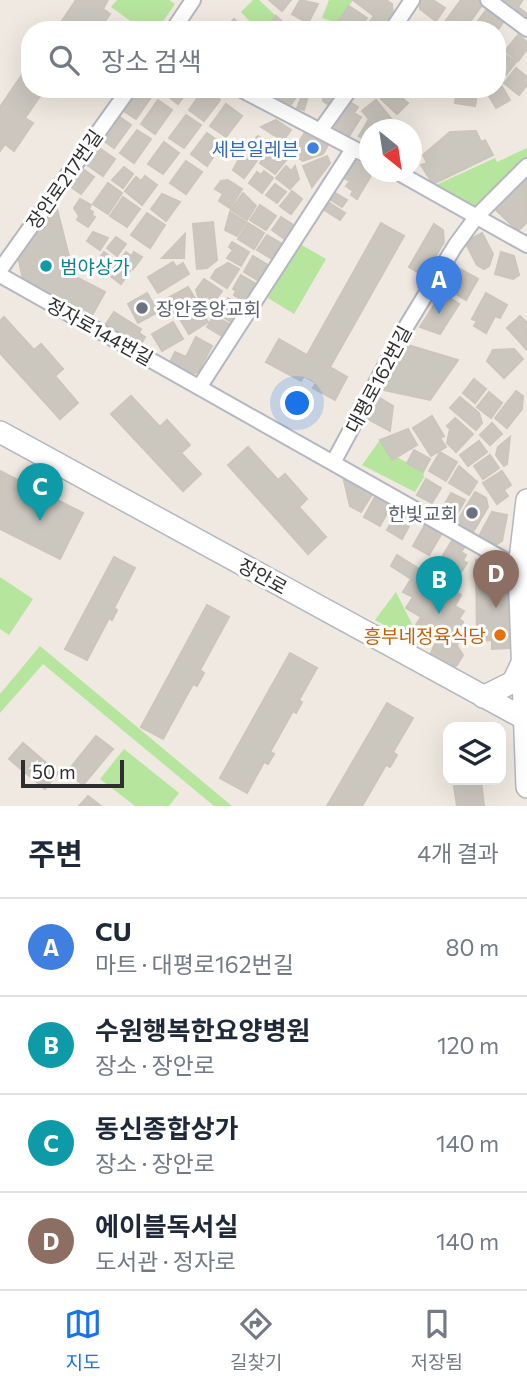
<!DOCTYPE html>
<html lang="ko">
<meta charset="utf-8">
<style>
body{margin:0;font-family:Commissioner,"Noto Sans KR",sans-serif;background:#f6f6f7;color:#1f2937}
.controls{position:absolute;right:21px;bottom:21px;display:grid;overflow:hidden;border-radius:14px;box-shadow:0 7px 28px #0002}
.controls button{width:63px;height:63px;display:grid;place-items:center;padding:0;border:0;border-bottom:2px solid #e0e1e3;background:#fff;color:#1f2937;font:35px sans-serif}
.compass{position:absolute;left:359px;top:119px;width:63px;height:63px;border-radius:50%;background:#fff;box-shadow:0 7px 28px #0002;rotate:150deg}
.scale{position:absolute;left:21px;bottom:18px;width:103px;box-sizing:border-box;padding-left:7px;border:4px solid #2e2e2e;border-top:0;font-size:19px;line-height:24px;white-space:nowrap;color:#2e2e2e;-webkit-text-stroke:5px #fff;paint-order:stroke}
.you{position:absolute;left:298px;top:404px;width:24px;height:24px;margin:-18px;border:5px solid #fff;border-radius:50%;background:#1a73e8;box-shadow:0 0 0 10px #1a73e833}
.badge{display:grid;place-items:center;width:46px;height:46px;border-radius:50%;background:#1a73e8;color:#fff;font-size:23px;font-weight:700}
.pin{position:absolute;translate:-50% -58px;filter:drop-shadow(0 2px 4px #0008)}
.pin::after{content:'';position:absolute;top:37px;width:24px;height:21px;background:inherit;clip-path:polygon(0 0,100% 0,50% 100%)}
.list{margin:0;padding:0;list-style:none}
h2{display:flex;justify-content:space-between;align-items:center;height:91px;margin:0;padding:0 28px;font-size:30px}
h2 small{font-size:23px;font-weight:400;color:#747a83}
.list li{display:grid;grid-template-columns:46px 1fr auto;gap:21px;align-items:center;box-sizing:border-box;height:98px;padding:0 28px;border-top:2px solid #e0e1e3}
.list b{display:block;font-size:26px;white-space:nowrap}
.list p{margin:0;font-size:23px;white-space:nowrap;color:#747a83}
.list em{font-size:23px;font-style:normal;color:#747a83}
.icon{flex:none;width:38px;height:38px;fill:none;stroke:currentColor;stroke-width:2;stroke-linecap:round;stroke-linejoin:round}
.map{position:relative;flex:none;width:527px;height:806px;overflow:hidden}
.search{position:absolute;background:#fff;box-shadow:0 7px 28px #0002;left:21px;right:21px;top:21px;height:77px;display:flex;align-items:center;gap:18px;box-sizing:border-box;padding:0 24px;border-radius:28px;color:#747a83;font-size:26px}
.sheet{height:483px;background:#fff}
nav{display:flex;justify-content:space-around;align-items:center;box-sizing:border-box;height:98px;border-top:2px solid #e0e1e3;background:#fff;font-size:19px;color:#747a83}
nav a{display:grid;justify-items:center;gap:4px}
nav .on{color:#1a73e8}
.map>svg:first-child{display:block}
.green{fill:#b6e59e}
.building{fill:#cbc7bf;stroke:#cbc5ba;stroke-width:2}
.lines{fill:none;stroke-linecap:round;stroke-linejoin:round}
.street-casing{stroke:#b4b7c1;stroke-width:18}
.secondary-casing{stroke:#b4b7c1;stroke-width:24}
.street{stroke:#fff;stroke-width:14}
.secondary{stroke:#fff;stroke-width:21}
.shop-dot{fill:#3f7fe0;stroke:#fff;stroke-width:2.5}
.culture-dot{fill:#0f9aa8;stroke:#fff;stroke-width:2.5}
.worship-dot{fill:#6b7280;stroke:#fff;stroke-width:2.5}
.food-dot{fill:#e8710a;stroke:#fff;stroke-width:2.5}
.labels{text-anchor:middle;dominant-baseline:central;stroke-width:6;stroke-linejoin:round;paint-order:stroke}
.shop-label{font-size:19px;fill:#366cbe;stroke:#fff;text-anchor:end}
.street-label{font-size:19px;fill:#2e2e2e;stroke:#fff}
.culture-label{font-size:19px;fill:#0d838f;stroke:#fff;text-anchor:start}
.worship-label{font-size:19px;fill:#5b616d;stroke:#fff;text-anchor:start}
.food-label{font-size:19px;fill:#c56008;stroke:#fff;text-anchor:end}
</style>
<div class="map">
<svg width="527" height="806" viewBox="0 0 527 806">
<rect width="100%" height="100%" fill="#efe9e1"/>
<path class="green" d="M 117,0 L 169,0 L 175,4 L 157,30 L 143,30 L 111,7 Z
M 253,0 L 259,0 L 276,16 L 264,30 L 258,30 L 241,12 Z
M 329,0 L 353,0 L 337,23 L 322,18 Z
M 527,148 L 527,157 L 475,206 L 436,185 L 495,158 L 497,162 Z
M 300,244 L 326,259 L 294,314 L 268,298 Z
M 380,440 L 392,460 L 397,457 L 423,472 L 424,477 L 415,492 L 362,465 Z
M 0,577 L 33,599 L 9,635 L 0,629 Z
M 396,592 L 423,646 L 375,620 Z
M 40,646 L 232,806 L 214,806 L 43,664 L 0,713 L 0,694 Z
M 124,749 L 179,793 L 169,806 L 135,806 L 100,779 Z"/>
<path class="building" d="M 76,0 L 108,0 L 103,9 L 110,14 L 99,30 L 56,30 Z
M 269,0 L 291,0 L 282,11 Z
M 300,0 L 318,4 L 308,23 L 292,14 Z
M 353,0 L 386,0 L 392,4 L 393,18 L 384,30 L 363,30 L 374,16 Z
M 419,0 L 433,0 L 445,8 L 436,21 L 420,9 Z
M 461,0 L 478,0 L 483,4 L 464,30 L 453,30 L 444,23 Z
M 502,0 L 522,1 L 518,7 L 527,14 L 524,23 L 500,3 Z
M 349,6 L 367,18 L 358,30 L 344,30 L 337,23 Z
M 487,9 L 504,21 L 497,31 L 481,30 L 475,25 Z
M 276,16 L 287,26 L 284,30 L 264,30 Z
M 234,19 L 247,30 L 224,30 Z
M 518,35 L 527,42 L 527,49 L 518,61 L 505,51 Z
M 500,51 L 516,62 L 506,75 L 497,65 Z
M 28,66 L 30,89 L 45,89 L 25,118 L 33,123 L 14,151 L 5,144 L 0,151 L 0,107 Z
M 516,68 L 527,77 L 527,85 L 519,95 L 504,83 Z
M 498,80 L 510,100 L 496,108 L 485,89 L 497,89 Z
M 137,89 L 143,89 L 152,96 L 136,119 L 122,110 Z
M 165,89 L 189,89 L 178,104 L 163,92 Z
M 204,89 L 220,100 L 204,121 L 189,110 Z
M 281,89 L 296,97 L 288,109 L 274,101 Z
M 291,89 L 310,89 L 304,110 L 297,108 L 301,98 Z
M 322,89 L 344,89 L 332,107 L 323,101 Z
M 391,89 L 408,103 L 397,114 L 381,99 Z
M 457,89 L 478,89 L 475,106 L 455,103 Z
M 345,99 L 358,107 L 354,113 L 361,117 L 346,141 L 330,131 L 329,125 Z
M 158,100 L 172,110 L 155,134 L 141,124 Z
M 376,100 L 394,122 L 384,130 L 370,130 L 370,142 L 359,136 L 369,119 L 362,111 Z
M 226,104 L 242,116 L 226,137 L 210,126 Z
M 117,115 L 131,125 L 114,148 L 100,138 Z
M 186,115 L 201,125 L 184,148 L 169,138 Z
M 276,120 L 291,130 L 283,141 L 261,127 Z
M 137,130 L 151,139 L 134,163 L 120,153 Z
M 476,131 L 481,142 L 485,140 L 493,155 L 433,184 L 421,165 L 427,163 L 423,155 L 450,132 Z
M 305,132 L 328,145 L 323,154 L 303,161 L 292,154 Z
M 207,133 L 222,144 L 207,166 L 191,154 Z
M 258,136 L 269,144 L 257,160 L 245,150 Z
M 164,142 L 179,153 L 163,174 L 148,164 Z
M 95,145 L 115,159 L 103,176 L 83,162 Z
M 278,151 L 287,159 L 275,174 L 260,163 L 268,153 L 273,157 Z
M 243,152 L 256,162 L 244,178 L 233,170 Z
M 327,156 L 330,163 L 312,187 L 303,166 Z
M 353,159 L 373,172 L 357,199 L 351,195 L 353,191 L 346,186 L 350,181 L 342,177 Z
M 186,161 L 202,172 L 186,194 L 170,183 Z
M 286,166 L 291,171 L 295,166 L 299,179 L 290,189 L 276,178 Z
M 80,167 L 94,177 L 81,194 L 68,185 Z
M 124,167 L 133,174 L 123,188 L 112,180 Z
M 264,171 L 273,178 L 262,193 L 249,183 L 257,172 L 261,175 Z
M 145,176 L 157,185 L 142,205 L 125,191 L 136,177 L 141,181 Z
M 527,176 L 527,222 L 518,231 L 495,209 Z
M 228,180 L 242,189 L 230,208 L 219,201 L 223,194 L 215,189 L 221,181 Z
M 108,183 L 122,193 L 108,214 L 93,204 Z
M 275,184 L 286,192 L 277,203 L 266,195 Z
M 292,191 L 302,199 L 291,214 L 280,206 Z
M 332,191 L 347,200 L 342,207 L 328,198 Z
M 243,193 L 256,206 L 247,220 L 231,210 Z
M 162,194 L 180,202 L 166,221 L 151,209 Z
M 123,197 L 140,209 L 127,227 L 110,216 Z
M 80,199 L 91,205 L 89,209 L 93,212 L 92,215 L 95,217 L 88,227 L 77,220 L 79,216 L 74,208 Z
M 325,200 L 345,213 L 340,220 L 321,208 Z
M 260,205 L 276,216 L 266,230 L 250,220 Z
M 57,209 L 74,276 L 105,292 L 90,319 L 24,284 L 18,256 Z
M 230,212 L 246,222 L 237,236 L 225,230 Z
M 147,213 L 165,225 L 150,248 L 131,235 Z
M 281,217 L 295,226 L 286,240 L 272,230 Z
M 213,222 L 217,260 L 207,268 L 197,269 L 193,224 Z
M 248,223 L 264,233 L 254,249 L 238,239 Z
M 381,223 L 404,236 L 330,367 L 347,377 L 335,400 L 313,388 L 316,383 L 304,376 L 301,381 L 266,362 L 279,339 L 307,355 Z
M 434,224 L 443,230 L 444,242 L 424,276 L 409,267 Z
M 93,232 L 108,238 L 100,250 L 87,241 Z
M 482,233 L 493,254 L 489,266 L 484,269 L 477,265 L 465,242 Z
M 185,234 L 184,258 L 162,258 Z
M 267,235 L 284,245 L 274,260 L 257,250 Z
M 116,237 L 126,244 L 117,256 L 107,248 Z
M 232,242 L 249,252 L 241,266 L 227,258 L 233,250 L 229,247 Z
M 104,252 L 130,271 L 121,284 L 109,275 L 112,270 L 98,260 Z
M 126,252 L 131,256 L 134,252 L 142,257 L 133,269 L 121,260 Z
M 501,252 L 514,256 L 519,275 L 513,279 L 495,274 Z
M 253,256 L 268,265 L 259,281 L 244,272 Z
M 173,262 L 176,267 L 183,263 L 189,274 L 158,293 L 148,277 Z
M 228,263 L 239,269 L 227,288 L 211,278 L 216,270 Z
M 455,266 L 478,279 L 466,300 L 443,286 Z
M 241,275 L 256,284 L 246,302 L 234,295 L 236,291 L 233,289 Z
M 204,279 L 222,291 L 210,308 L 200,302 L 196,290 Z
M 188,287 L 196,300 L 173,313 L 166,299 Z
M 147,293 L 158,312 L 138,323 L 128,304 Z
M 442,293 L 459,304 L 440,334 L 420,327 Z
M 486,293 L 507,305 L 500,318 L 495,316 L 486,333 L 474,326 L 477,321 L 472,319 Z
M 228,298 L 241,306 L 231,322 L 218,314 Z
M 199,308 L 208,322 L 189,334 L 180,319 Z
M 114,312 L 141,329 L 139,333 L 145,337 L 138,349 L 108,331 L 106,324 Z
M 214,316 L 229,324 L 222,336 L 207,327 Z
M 520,316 L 527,323 L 527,350 L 507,328 Z
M 4,317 L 34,350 L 41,344 L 63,369 L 55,376 L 78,403 L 60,419 L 0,353 L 0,321 Z
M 173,322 L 183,339 L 162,351 L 152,334 Z
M 196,337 L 212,346 L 198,372 L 189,375 L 169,364 L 175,352 L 186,357 Z
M 408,345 L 458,360 L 430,400 L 384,390 Z
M 514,349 L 523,359 L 504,378 L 487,361 L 493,350 Z
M 474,379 L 486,389 L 475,403 L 463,393 Z
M 516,391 L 523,396 L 522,409 L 507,428 L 495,418 Z
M 489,392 L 502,403 L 491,418 L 477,407 Z
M 131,396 L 160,427 L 167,420 L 190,445 L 181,453 L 201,474 L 183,491 L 111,414 Z
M 460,397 L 479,413 L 482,423 L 476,430 L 450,408 Z
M 380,398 L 393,406 L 390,431 L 368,419 Z
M 432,416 L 444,436 L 440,438 L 446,447 L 431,456 L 413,428 Z
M 455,418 L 473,434 L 456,452 L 447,443 L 450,429 L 447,426 Z
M 492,423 L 502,434 L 490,445 L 480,435 Z
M 408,429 L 417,445 L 392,460 L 380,440 Z
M 510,437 L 507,464 L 504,466 L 496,455 L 498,447 Z
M 479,441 L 487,452 L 468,466 L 460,455 Z
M 248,447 L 278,480 L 285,474 L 307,499 L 299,507 L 326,537 L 308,554 L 228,465 Z
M 414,450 L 430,459 L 423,472 L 407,463 Z
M 440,452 L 457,462 L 446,481 L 429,471 Z
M 490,455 L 499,468 L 483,479 L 474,466 Z
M 459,466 L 477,482 L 469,495 L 449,483 Z
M 0,471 L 83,513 L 60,559 L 0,529 Z
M 502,471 L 511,485 L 504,490 L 508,496 L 497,504 L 483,483 Z
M 342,472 L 374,491 L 361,512 L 350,506 Z
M 426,479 L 441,488 L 432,503 L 417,495 Z
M 475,492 L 486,498 L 488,507 L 472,534 L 455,525 Z
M 377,493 L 393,502 L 380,526 L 364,517 Z
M 451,493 L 465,500 L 455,518 L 441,511 Z
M 400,507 L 415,515 L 402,539 L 387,530 Z
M 492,512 L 507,515 L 502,541 L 495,545 L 479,536 Z
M 426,523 L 442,533 L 429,555 L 413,546 Z
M 453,539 L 465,546 L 461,552 L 466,555 L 463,561 L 467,563 L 460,574 L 439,562 Z
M 397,555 L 461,595 L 455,606 L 464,611 L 459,619 L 463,622 L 457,646 L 463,655 L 457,665 L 451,669 L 432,659 L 431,653 L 436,641 L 414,628 L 421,617 L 406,608 L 413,597 L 403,592 L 411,579 L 391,566 Z
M 114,557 L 135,568 L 114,608 L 117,610 L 112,620 L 109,618 L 87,660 L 65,649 Z
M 486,559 L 504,567 L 510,576 L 511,648 L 492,649 L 492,640 L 477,641 L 476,560 Z
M 207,605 L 229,617 L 200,670 L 204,673 L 197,686 L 193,684 L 163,739 L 141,727 Z
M 290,653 L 317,668 L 299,700 L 302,702 L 296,713 L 293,711 L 270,752 L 274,754 L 268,764 L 264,762 L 247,793 L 220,778 Z
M 387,703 L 413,718 L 393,752 L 397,755 L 390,767 L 386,765 L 362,806 L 327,806 Z
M 96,736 L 113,749 L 83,785 L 67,772 Z
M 23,743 L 58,773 L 45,789 L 9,759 Z
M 453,780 L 481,780 L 484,806 L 457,806 Z
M 88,796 L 101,806 L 79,806 Z"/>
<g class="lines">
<g class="street-casing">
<path id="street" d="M 488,0 L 527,29
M 173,30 L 193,0
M 392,30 L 412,0
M 240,89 L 370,157
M 320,131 L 350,89
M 397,172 L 527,245
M 0,270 L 129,89
M 0,275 L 519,568
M 200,386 L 353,149
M 334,461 L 406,327 L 455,246 L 477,216 L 527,166"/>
</g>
<g class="secondary-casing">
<path id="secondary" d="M 0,432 L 527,720
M 527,500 L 519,568 L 527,787
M 483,697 L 513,682 L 522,663"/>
</g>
<use href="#street" class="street"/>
<use href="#secondary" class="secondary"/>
</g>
<circle class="shop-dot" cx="313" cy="148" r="7"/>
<circle class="culture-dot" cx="46" cy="266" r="7"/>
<g class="worship-dot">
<circle cx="142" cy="308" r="7"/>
<circle cx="472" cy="513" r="7"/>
</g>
<circle class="food-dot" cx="500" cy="635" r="7"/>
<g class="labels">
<g class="shop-label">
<text x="299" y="148">세븐일레븐</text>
</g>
<g class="street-label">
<text transform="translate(64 179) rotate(-55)">장안로217번길</text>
<text transform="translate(100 331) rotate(29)">정자로144번길</text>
<text transform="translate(378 379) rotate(-62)">대평로162번길</text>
<text transform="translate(263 576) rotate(29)">장안로</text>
</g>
<g class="culture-label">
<text x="60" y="266">범야상가</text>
</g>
<g class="worship-label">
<text x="156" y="308">장안중앙교회</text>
<text x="458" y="513" text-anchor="end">한빛교회</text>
</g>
<g class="food-label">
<text x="486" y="635">흥부네정육식당</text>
</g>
</g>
</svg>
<div class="controls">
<button><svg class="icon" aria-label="layers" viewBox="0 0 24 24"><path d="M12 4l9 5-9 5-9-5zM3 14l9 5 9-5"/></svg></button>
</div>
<svg class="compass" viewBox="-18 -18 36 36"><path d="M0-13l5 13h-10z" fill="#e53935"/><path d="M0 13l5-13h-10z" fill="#747a83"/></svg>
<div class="scale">50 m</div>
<div class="you"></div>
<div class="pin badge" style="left:439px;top:314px;background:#3f7fe0">A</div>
<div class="pin badge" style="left:439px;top:614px;background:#0f9aa8">B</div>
<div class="pin badge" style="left:40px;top:521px;background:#0f9aa8">C</div>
<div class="pin badge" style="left:496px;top:608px;background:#8d6e63">D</div>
<div class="search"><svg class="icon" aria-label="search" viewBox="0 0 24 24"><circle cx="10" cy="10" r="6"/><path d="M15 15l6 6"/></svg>장소 검색</div>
</div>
<section class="sheet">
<h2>주변<small>4개 결과</small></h2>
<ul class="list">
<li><span class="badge" style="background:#3f7fe0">A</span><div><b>CU</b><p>마트 · 대평로162번길</p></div><em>80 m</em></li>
<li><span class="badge" style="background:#0f9aa8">B</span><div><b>수원행복한요양병원</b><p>장소 · 장안로</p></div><em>120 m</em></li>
<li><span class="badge" style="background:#0f9aa8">C</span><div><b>동신종합상가</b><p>장소 · 장안로</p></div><em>140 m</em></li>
<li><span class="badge" style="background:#8d6e63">D</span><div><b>에이블독서실</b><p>도서관 · 정자로</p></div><em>140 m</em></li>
</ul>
</section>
<nav>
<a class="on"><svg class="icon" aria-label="map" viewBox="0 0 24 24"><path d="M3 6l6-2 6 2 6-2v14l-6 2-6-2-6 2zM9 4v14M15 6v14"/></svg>지도</a>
<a><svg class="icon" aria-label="directions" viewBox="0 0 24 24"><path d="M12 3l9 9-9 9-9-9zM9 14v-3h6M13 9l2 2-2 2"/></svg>길찾기</a>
<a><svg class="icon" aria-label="saved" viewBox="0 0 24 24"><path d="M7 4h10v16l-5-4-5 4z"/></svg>저장됨</a>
</nav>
